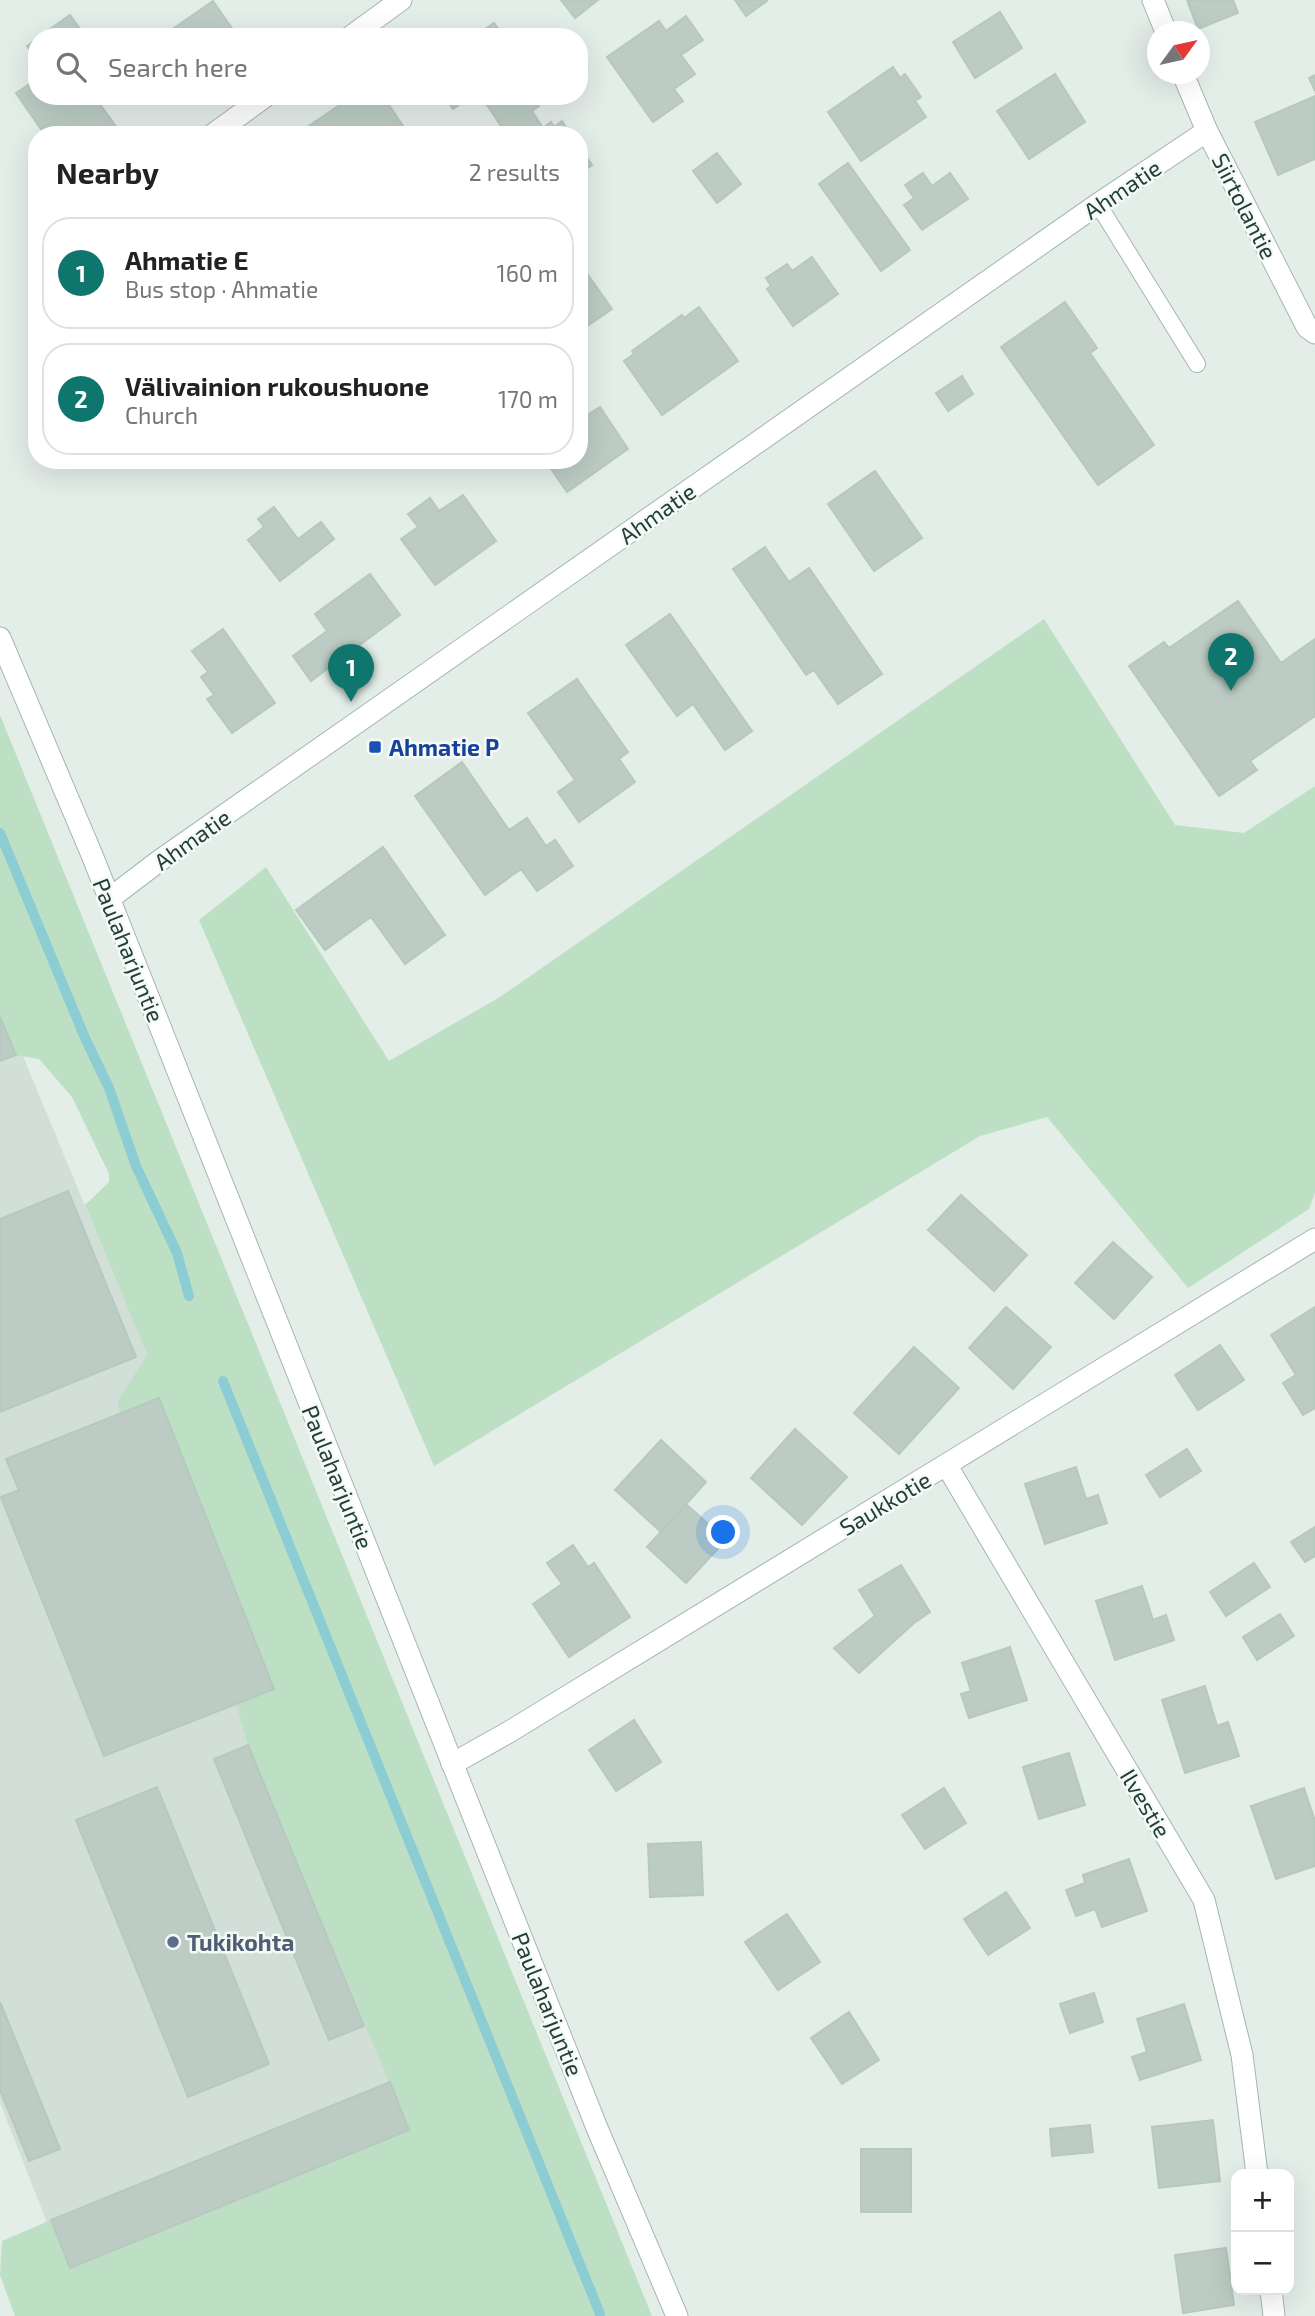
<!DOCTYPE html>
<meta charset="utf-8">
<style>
body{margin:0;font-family:"Exo 2",sans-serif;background:#f2f2f2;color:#222}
.controls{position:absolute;right:21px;bottom:21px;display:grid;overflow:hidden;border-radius:14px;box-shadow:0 7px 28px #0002}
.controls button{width:63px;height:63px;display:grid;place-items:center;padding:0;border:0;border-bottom:2px solid #e0e0e0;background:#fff;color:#222;font:35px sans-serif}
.compass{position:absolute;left:1147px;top:21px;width:63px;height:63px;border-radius:50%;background:#fff;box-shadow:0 7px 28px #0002;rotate:57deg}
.you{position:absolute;left:724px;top:1533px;width:24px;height:24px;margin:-18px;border:5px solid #fff;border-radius:50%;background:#1a73e8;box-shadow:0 0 0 10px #1a73e833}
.badge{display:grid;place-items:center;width:46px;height:46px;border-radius:50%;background:#0f766e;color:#fff;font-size:23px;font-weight:700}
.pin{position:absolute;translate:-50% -58px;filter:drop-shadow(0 2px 4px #0008)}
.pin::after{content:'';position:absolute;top:37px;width:24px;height:21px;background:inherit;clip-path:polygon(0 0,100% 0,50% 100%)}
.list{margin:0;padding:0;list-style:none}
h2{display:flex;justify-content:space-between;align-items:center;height:91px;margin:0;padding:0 28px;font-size:30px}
h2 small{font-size:23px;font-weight:400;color:#767676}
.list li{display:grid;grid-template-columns:46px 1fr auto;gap:21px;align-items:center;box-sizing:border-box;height:112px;margin:0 14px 14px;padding:0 14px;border:2px solid #e0e0e0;border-radius:28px}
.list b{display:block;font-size:26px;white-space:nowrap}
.list p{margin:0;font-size:23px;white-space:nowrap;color:#767676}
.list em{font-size:23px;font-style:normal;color:#767676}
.icon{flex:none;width:38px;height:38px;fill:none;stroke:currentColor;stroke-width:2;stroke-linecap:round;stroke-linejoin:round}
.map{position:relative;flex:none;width:1315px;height:2316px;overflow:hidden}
.search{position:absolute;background:#fff;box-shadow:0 7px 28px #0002;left:28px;top:28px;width:560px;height:77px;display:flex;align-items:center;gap:18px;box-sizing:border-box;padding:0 24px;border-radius:28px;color:#767676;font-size:26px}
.panel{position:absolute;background:#fff;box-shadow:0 7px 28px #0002;left:28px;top:126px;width:560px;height:343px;border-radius:28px}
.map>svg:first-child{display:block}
.built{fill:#d2ded8}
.green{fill:#bddfc4}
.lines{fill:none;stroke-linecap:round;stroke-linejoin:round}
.stream{stroke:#8bcdd3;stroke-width:10}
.building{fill:#bcccc4;stroke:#b6c8bf;stroke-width:2}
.service-casing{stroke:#a6b6b0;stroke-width:18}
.minor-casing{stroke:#a6b6b0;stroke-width:23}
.tertiary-casing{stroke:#a6b6b0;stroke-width:23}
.service{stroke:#fff;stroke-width:16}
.minor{stroke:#fff;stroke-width:21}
.tertiary{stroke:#fff;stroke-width:21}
.transit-dot{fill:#1a4fb4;stroke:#f5faf7;stroke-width:2.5}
.service-dot{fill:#5c6f8a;stroke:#f5faf7;stroke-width:2.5}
.labels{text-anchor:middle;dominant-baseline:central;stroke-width:5;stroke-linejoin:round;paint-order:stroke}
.street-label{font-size:23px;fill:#234036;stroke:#f5faf7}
.transit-label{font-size:23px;font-weight:bold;fill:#164399;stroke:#f5faf7;text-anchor:start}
.service-label{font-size:23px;font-weight:bold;fill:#4e5e75;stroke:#f5faf7;text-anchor:start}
</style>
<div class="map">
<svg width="1315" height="2316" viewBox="0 0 1315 2316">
<rect width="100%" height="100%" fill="#e4eee9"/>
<path class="built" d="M 0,1001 L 147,1355 L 277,1696 L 413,2132 L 67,2273 L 0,2103 Z"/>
<path class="green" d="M 1044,619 L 1175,825 L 1244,833 L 1315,786 L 1315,1193 L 1309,1209 L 1188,1288 L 1047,1117 L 980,1136 L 434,1466 L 199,920 L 266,867 L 389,1061 L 500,997 Z
M 0,715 L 652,2316 L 15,2316 L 0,2275 L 2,2241 L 51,2220 L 71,2268 L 409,2130 L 248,1745 L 236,1704 L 274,1688 L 159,1399 L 120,1414 L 118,1401 L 147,1355 L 85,1205 L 109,1182 L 109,1174 L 72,1097 L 39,1059 L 16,1055 L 0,1017 Z"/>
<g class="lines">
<path class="stream" d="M 0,833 L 85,1038 L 109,1088 L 136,1166 L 177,1253 L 189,1296
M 223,1381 L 600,2314"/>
</g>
<path class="building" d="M 561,0 L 598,0 L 575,18 Z
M 735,0 L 767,0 L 767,1 L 746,16 Z
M 1187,0 L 1233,0 L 1238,13 L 1198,29 Z
M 213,1 L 238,37 L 165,37 L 164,35 Z
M 1000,12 L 1022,48 L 975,78 L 953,42 Z
M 70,15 L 86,37 L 39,37 Z
M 686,16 L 703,40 L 681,55 L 695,74 L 674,89 L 683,101 L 653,122 L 607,57 L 659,21 L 666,31 Z
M 494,23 L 504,37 L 474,37 Z
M 37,39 L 37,60 L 27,46 Z
M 893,67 L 900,78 L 905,74 L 921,97 L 915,101 L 926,117 L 861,161 L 828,112 Z
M 1055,74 L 1085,122 L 1029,159 L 997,111 Z
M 1315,75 L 1315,91 L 1309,78 Z
M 37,79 L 37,96 L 94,96 L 120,132 L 116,135 L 45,135 L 16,93 Z
M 353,96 L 383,96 L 409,135 L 307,135 L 303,130 Z
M 444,96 L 472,96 L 453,109 Z
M 481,96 L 532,96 L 539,106 L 532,111 L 543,128 L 551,122 L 554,127 L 562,121 L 571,135 L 507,135 Z
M 1315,96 L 1315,159 L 1278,175 L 1255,122 Z
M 579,146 L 592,165 L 579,174 Z
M 717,153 L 741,184 L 717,203 L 693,171 Z
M 848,163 L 910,250 L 881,271 L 819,184 Z
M 923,173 L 932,186 L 950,173 L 968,199 L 922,230 L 904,205 L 914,198 L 905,185 Z
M 812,257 L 838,294 L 793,326 L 767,289 L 771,286 L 766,278 L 787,264 L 792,271 Z
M 579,262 L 612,309 L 580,331 L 579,330 Z
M 1065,302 L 1097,348 L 1090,353 L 1154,445 L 1098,485 L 1001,347 Z
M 699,307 L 738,361 L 662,415 L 624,361 L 634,354 L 632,351 L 682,315 L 684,318 Z
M 962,376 L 973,394 L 948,411 L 936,393 Z
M 600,407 L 628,449 L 567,492 L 545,460 L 579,460 L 579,411 L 584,417 Z
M 875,471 L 922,538 L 874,571 L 828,504 Z
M 463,495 L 496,541 L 435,585 L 401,539 L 418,527 L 408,514 L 430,498 L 439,511 Z
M 274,507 L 298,539 L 321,522 L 334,539 L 280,581 L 248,540 L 264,527 L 258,519 Z
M 765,547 L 789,582 L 809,568 L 882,674 L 838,704 L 814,670 L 806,675 L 733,569 Z
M 370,574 L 400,615 L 311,681 L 293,656 L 327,631 L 315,614 Z
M 1238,601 L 1281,663 L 1315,639 L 1315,716 L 1250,761 L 1257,770 L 1219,796 L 1129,666 L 1164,642 L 1169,648 Z
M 670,614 L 752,731 L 725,750 L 693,704 L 677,716 L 626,645 Z
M 223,629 L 275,703 L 232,733 L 207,699 L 214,695 L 201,677 L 208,672 L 192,651 Z
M 577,679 L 628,752 L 619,759 L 635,782 L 579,822 L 558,792 L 575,780 L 528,713 Z
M 462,762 L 509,830 L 527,818 L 546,846 L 555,840 L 573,866 L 537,891 L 521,869 L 485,895 L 415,796 Z
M 383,847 L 445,935 L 405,964 L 371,917 L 325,950 L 296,910 Z
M 0,1017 L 16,1055 L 0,1061 Z
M 68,1191 L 136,1357 L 0,1412 L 0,1219 Z
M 961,1195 L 1027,1255 L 994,1291 L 928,1230 Z
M 1113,1242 L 1152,1277 L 1114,1319 L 1075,1283 Z
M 1006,1307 L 1051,1347 L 1013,1389 L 969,1348 Z
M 1315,1307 L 1315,1408 L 1303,1415 L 1283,1383 L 1296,1375 L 1271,1335 Z
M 1220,1345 L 1244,1380 L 1198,1410 L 1175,1375 Z
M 914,1347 L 959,1388 L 899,1454 L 854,1413 Z
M 159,1398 L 274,1689 L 104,1756 L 1,1497 L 19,1490 L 6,1459 Z
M 795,1429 L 847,1477 L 802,1525 L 751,1478 Z
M 661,1440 L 706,1482 L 661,1532 L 615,1490 Z
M 1187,1449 L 1201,1471 L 1160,1497 L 1146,1475 Z
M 1076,1467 L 1086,1499 L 1098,1495 L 1107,1523 L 1045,1544 L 1025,1484 Z
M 686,1504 L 726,1540 L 686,1583 L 647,1547 Z
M 1315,1527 L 1315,1556 L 1305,1562 L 1291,1542 Z
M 573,1545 L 588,1567 L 594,1563 L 630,1617 L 569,1657 L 533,1604 L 562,1584 L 547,1563 Z
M 1254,1563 L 1270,1587 L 1226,1616 L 1210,1592 Z
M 901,1565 L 930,1612 L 914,1623 L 859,1673 L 834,1648 L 875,1616 L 859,1590 Z
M 1142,1586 L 1153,1620 L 1166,1615 L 1174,1640 L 1115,1660 L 1096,1601 Z
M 1280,1614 L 1294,1636 L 1257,1660 L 1243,1637 Z
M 1010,1647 L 1027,1700 L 969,1718 L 961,1694 L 971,1691 L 962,1663 Z
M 1205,1686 L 1217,1726 L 1228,1722 L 1239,1756 L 1185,1773 L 1162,1700 Z
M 634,1720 L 661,1762 L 616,1791 L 589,1750 Z
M 248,1745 L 364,2026 L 329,2040 L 214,1759 Z
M 1069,1753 L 1085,1805 L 1039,1819 L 1023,1767 Z
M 157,1787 L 269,2064 L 188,2097 L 76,1820 Z
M 944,1788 L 966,1823 L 925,1849 L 902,1815 Z
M 1304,1788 L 1315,1821 L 1315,1866 L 1276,1879 L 1251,1806 Z
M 701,1842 L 703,1895 L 650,1897 L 648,1844 Z
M 1129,1859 L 1147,1911 L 1102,1927 L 1095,1909 L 1076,1916 L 1066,1890 L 1085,1883 L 1083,1875 Z
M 1006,1892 L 1030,1928 L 988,1955 L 964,1919 Z
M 787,1914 L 820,1962 L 778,1990 L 745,1942 Z
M 1094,1993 L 1103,2022 L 1070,2033 L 1060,2004 Z
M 0,2002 L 60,2149 L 29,2161 L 0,2090 Z
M 1184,2004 L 1201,2060 L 1140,2080 L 1132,2057 L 1147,2052 L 1137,2019 Z
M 849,2012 L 879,2060 L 842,2084 L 811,2038 Z
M 390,2082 L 409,2130 L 70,2268 L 51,2220 Z
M 1213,2120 L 1220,2181 L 1159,2188 L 1152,2127 Z
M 1090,2125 L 1093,2152 L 1052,2156 L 1050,2129 Z
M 861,2149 L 911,2149 L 911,2212 L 861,2212 Z
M 1226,2248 L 1234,2305 L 1183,2313 L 1175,2255 Z"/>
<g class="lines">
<g class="service-casing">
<path id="service" d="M 1098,204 L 1197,364"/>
</g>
<g class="minor-casing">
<path id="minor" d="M 1153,0 L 1166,32
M 350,37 L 401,0
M 1183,74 L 1207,131 L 1307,327 L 1315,333
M 212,135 L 266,96
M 109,899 L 159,861 L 1098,204 L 1207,131
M 947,1466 L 1204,1900 L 1242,2055 L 1257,2174
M 452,1764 L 509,1732 L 1315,1239
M 1271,2290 L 1274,2316"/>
</g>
<g class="tertiary-casing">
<path id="tertiary" d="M 0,638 L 92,855 L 597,2128 L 677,2316"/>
</g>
<use href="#service" class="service"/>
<use href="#minor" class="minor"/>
<use href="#tertiary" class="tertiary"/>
</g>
<rect class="transit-dot" x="368" y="740" width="14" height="14" rx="3.5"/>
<circle class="service-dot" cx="173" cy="1942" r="7"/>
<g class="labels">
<g class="street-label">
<text transform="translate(1122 189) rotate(-34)">Ahmatie</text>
<text transform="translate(1245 206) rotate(63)">Siirtolantie</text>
<text transform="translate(657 513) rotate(-35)">Ahmatie</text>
<text transform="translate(192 839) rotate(-35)">Ahmatie</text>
<text transform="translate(129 950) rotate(68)">Paulaharjuntie</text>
<text transform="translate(338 1477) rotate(68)">Paulaharjuntie</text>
<text transform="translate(885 1503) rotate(-31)">Saukkotie</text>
<text transform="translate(1146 1803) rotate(59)">Ilvestie</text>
<text transform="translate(548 2004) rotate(68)">Paulaharjuntie</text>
</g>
<g class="transit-label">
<text x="389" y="747">Ahmatie P</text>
</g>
<g class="service-label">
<text x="187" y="1942">Tukikohta</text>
</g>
</g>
</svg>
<div class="controls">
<button>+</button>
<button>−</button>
</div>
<svg class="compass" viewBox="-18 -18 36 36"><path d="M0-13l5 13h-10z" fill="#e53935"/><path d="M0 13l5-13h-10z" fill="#767676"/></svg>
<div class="you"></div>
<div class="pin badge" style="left:351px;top:702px">1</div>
<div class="pin badge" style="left:1231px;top:691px">2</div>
<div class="search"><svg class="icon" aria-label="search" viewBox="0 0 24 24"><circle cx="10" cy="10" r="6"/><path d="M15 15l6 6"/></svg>Search here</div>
<section class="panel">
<h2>Nearby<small>2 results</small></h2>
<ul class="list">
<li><span class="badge">1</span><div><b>Ahmatie E</b><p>Bus stop · Ahmatie</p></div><em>160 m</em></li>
<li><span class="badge">2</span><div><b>Välivainion rukoushuone</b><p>Church</p></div><em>170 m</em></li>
</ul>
</section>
</div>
